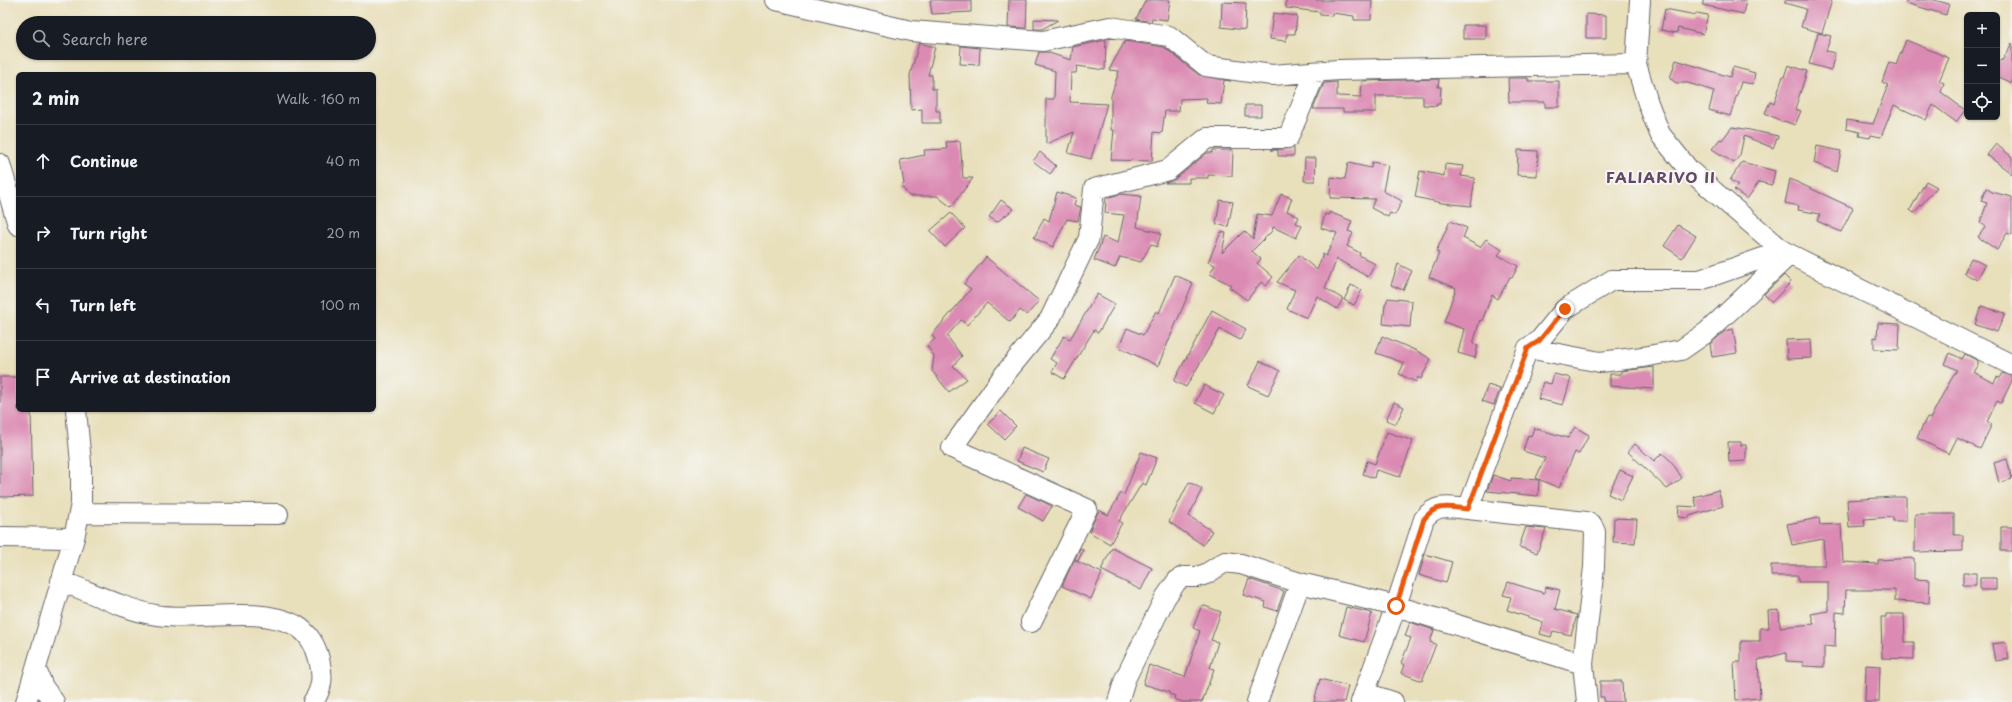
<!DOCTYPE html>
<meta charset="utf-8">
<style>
body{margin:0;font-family:"Playpen Sans",sans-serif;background:#20242c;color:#f1f3f6}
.controls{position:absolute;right:12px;top:12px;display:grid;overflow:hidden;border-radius:6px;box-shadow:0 1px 3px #0004}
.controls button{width:36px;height:36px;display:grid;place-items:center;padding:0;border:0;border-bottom:1px solid #363941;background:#171b24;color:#f1f3f6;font:20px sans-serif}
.stop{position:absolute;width:12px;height:12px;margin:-9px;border:3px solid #ea580c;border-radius:50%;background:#fff}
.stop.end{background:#ea580c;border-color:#fff;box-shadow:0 1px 4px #0008}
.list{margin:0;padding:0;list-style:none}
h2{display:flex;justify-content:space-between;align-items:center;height:52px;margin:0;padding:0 16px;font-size:17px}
h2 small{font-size:13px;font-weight:400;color:#9ea1a6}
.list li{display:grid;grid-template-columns:26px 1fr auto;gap:12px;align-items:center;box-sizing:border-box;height:72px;padding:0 16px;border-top:1px solid #363941}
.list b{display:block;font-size:15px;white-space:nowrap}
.list em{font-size:13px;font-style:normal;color:#9ea1a6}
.icon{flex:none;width:22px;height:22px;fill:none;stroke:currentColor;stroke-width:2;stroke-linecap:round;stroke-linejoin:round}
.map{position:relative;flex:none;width:2012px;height:702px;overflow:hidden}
.search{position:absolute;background:#171b24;box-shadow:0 1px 3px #0004;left:16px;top:16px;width:360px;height:44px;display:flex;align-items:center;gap:10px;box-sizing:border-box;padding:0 14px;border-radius:22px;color:#9ea1a6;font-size:15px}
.panel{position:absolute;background:#171b24;box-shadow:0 1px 3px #0004;left:16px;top:72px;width:360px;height:340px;border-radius:6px}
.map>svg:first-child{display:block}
.building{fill:#db8bb3}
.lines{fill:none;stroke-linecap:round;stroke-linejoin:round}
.minor-casing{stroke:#676468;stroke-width:22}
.minor{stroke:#fff;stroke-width:20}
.route{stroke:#ea580c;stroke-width:5}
.labels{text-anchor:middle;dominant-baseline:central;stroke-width:4;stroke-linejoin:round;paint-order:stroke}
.district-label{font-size:15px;font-weight:bold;letter-spacing:1px;fill:#634765;stroke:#f6f6f2}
</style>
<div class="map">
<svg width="2012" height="702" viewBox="0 0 2012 702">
<rect width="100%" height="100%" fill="#f6f6f2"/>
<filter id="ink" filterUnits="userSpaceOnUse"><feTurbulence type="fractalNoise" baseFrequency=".025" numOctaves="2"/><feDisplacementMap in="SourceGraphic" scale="8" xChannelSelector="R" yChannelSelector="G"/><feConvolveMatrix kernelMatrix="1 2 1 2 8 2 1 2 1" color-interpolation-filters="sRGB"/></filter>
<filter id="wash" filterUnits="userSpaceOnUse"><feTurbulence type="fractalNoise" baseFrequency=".012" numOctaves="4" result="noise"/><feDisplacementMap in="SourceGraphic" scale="16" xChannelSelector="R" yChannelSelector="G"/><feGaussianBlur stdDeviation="0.9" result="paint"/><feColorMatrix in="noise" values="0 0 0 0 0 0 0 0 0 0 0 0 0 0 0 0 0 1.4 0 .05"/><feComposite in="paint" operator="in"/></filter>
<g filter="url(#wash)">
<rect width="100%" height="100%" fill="#e8dfbb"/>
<g id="blocks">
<path class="building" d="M 930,0 L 971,0 L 971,12 L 932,14 Z
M 1009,0 L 1027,0 L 1026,28 L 1008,27 Z
M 1146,0 L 1170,0 L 1167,20 L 1152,18 L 1151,22 L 1136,19 Z
M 1286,0 L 1372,0 L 1371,20 L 1354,20 L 1354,16 L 1332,13 L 1332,16 L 1320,15 L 1320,12 L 1286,8 Z
M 1703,0 L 1746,0 L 1743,14 L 1703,5 Z
M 1785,0 L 1832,0 L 1822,33 L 1801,27 L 1806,9 L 1785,3 Z
M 1906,0 L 1934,0 L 1949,4 L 1946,15 L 1906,3 Z
M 1222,2 L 1246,3 L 1245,30 L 1221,27 Z
M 1665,9 L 1696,15 L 1696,13 L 1708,15 L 1703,34 L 1678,28 L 1677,33 L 1661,30 Z
M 1273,13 L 1297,16 L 1295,34 L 1287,34 L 1286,41 L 1270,39 Z
M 1586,14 L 1606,15 L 1606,38 L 1586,38 Z
M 1034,19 L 1058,20 L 1042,29 L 1034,29 Z
M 1463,25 L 1486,25 L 1486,39 L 1463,39 Z
M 1818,33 L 1831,36 L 1826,51 L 1835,53 L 1831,70 L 1809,64 Z
M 1106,40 L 1105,70 L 1077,66 L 1076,73 L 1071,73 L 1070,102 L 1107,104 L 1091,159 L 1068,153 L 1074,132 L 1046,144 L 1046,99 L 1054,99 L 1055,71 L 1035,65 L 1039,52 L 1046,52 L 1071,60 L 1073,47 Z
M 1906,40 L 1949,58 L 1939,81 L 1944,83 L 1941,92 L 1965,110 L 1956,122 L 1933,105 L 1926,120 L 1894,105 L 1881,137 L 1871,135 L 1870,138 L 1859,136 L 1860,132 L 1846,129 L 1847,120 L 1873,124 L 1888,85 L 1882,82 L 1889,62 L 1896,65 Z
M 1125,41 L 1164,47 L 1199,75 L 1231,81 L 1224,80 L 1221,104 L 1206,103 L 1207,98 L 1180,99 L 1179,111 L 1165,111 L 1162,133 L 1154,132 L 1152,161 L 1111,160 L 1114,130 L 1111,130 L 1111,96 L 1119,71 L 1109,70 Z
M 919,43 L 935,47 L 928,75 L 932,75 L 932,89 L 936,89 L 936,111 L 940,111 L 940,123 L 922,123 L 922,109 L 911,110 L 910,75 Z
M 2012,43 L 2012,83 L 1997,76 L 1997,59 L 2002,61 Z
M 961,46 L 980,48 L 979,65 L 960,64 Z
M 1676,60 L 1730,77 L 1733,67 L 1755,73 L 1753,84 L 1741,82 L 1730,116 L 1709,110 L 1714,91 L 1688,83 L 1676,83 L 1670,78 Z
M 1788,65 L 1807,71 L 1795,109 L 1801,111 L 1795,125 L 1784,121 L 1783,122 L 1765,113 L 1770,102 L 1774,104 L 1783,76 L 1784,77 Z
M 1508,78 L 1528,78 L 1528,81 L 1559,81 L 1559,107 L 1545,107 L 1545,102 L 1509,102 Z
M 1439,79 L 1438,87 L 1441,87 L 1440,104 L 1437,104 L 1437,106 L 1423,105 L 1423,96 L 1376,96 L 1376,112 L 1343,112 L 1343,109 L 1313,109 L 1324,83 L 1337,82 L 1337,96 L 1361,97 L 1362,81 Z
M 1245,105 L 1261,105 L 1261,116 L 1245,116 Z
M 1732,127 L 1745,129 L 1778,136 L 1773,148 L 1744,136 L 1740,155 L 1734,163 L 1712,149 L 1720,139 L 1722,140 Z
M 960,141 L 963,178 L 973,178 L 951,207 L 937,196 L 909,196 L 901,186 L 904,184 L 900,160 L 925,155 L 924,150 L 947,149 L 946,142 Z
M 1996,144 L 2012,157 L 2012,174 L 1987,155 Z
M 1817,146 L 1841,151 L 1837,172 L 1814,163 Z
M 1294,148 L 1294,156 L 1278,156 L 1278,150 L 1271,150 Z
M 1213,150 L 1233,150 L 1232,176 L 1208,175 L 1208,178 L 1189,178 L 1189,183 L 1165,183 L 1175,179 L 1207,153 L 1212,153 Z
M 1518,150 L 1538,151 L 1537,176 L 1517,175 Z
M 1040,152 L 1056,166 L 1050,174 L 1033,161 Z
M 1305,158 L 1316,158 L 1315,181 L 1304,181 Z
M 1372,162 L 1388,165 L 1383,191 L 1402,201 L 1395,215 L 1390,213 L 1388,217 L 1371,208 L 1375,199 L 1330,198 L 1331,177 L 1345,179 L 1348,163 L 1371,168 Z
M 1742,162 L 1775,171 L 1772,185 L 1759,182 L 1747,199 L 1734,190 L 1738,185 L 1730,180 Z
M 1445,164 L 1463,166 L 1461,176 L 1475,178 L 1471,206 L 1442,203 L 1415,197 L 1420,171 L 1444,176 Z
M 1790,179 L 1853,208 L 1841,232 L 1817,221 L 1820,214 L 1798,210 L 1799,206 L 1785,203 Z
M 1926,181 L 1937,187 L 1914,213 L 1910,210 Z
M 1986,188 L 1992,192 L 2012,197 L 2012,235 L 2007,233 L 1997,250 L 1978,237 L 1986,226 L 1980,223 L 1987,203 L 1981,201 Z
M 1057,192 L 1076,198 L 1074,205 L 1081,207 L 1078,221 L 1067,219 L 1053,247 L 1034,238 L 1044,218 L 1049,221 Z
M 1120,194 L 1141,196 L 1137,227 L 1161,233 L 1157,247 L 1151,244 L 1141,262 L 1120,257 L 1115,268 L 1094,260 L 1103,237 L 1118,243 L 1124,215 L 1105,213 L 1106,198 Z
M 1281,194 L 1292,198 L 1287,211 L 1299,217 L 1296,223 L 1302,226 L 1296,238 L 1273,227 L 1272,231 L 1252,251 L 1261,259 L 1257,263 L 1273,277 L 1266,286 L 1261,282 L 1247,300 L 1229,287 L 1231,285 L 1210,274 L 1215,265 L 1208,262 L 1221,232 L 1226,233 L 1222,253 L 1244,231 L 1253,239 L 1257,214 L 1272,216 Z
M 1001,200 L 1014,209 L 997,222 L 989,217 Z
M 1220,200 L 1233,202 L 1228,227 L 1216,224 Z
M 1329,212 L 1352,221 L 1348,231 L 1353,233 L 1347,246 L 1360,253 L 1359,255 L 1375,264 L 1368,277 L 1337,259 L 1325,288 L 1343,299 L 1337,309 L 1317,296 L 1307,318 L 1287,309 L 1295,290 L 1277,282 L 1299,255 L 1317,270 L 1323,254 L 1326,256 L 1337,233 L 1321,228 L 1325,214 L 1329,215 Z
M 951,213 L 965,228 L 945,247 L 930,231 Z
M 1450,221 L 1467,228 L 1463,238 L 1480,247 L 1486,239 L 1502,250 L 1498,255 L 1518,266 L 1512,278 L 1510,277 L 1498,299 L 1492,295 L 1482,321 L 1480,320 L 1473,344 L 1478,345 L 1475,358 L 1458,353 L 1464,329 L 1444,322 L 1456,288 L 1429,277 L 1439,253 L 1436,252 Z
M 1678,225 L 1696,236 L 1682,258 L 1664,246 Z
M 986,257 L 1039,301 L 1027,315 L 1020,310 L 1010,322 L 987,303 L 967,325 L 961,320 L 947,336 L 962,356 L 953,366 L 967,379 L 949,392 L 932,371 L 934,356 L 927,346 L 935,339 L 932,335 L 971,289 L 964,284 Z
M 1971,258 L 1985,265 L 1977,280 L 1964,273 Z
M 1398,264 L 1412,271 L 1403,290 L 1391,285 Z
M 1175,275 L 1193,283 L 1158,366 L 1119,347 L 1127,328 L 1143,335 L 1156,311 L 1159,313 Z
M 1784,275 L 1791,282 L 1772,302 L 1764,294 Z
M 1351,285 L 1362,290 L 1354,305 L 1344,300 Z
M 1097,294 L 1115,304 L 1098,333 L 1094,330 L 1064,379 L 1052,372 L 1057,363 L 1050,359 L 1064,336 L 1070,339 Z
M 1388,298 L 1412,301 L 1410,327 L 1383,324 L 1385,305 Z
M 1981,306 L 2005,313 L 1997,332 L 1975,325 Z
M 1212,310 L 1246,329 L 1240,340 L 1220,329 L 1186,387 L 1174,381 Z
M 1878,323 L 1900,324 L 1899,350 L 1874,349 L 1874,337 L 1877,338 Z
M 1733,329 L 1737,353 L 1712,357 L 1710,344 L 1725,331 Z
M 1382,336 L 1417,351 L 1431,359 L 1421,379 L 1418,377 L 1416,382 L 1399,374 L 1404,363 L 1376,353 Z
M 1811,339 L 1812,358 L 1787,359 L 1786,340 Z
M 1950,353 L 1962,359 L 1965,354 L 1978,361 L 1978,366 L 1974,372 L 1994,383 L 1997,377 L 2000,378 L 2003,373 L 2012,376 L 2012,381 L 2001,403 L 1997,401 L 1987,422 L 1992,424 L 1980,449 L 1957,438 L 1949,454 L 1917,438 L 1927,417 L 1930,419 L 1945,390 L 1957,370 L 1945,364 Z
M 1260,361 L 1280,371 L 1268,395 L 1248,386 Z
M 1654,367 L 1654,389 L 1610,386 L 1610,374 L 1621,374 L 1621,371 Z
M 1554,374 L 1571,378 L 1563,405 L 1538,399 L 1543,382 L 1551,384 Z
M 0,377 L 18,377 L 18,410 L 31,410 L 33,496 L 0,497 Z
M 1204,385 L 1224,395 L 1214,413 L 1195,403 Z
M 1488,385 L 1500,389 L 1494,405 L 1482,401 Z
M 1394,402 L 1404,407 L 1396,424 L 1386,420 Z
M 1001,411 L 1016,426 L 1004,439 L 988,424 Z
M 1575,427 L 1589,435 L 1579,454 L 1575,452 L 1559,488 L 1536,478 L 1545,458 L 1523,451 L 1528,435 L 1531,436 L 1534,428 L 1568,438 Z
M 1387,432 L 1413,441 L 1400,477 L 1376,470 L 1374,478 L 1363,474 L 1367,461 L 1375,464 Z
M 1728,442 L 1741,442 L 1741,445 L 1746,445 L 1746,461 L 1729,462 Z
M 1635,444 L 1654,461 L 1662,453 L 1671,461 L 1682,478 L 1667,489 L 1628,452 Z
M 1022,448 L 1049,459 L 1043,472 L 1017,461 Z
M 1141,452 L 1157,458 L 1146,485 L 1142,483 L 1119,521 L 1122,523 L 1110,544 L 1089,532 L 1099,510 L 1108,515 L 1121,493 L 1124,495 Z
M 2007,459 L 2012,479 L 1999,483 L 1994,463 Z
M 1620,470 L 1633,476 L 1621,500 L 1608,494 Z
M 1493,475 L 1511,481 L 1511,478 L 1539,480 L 1538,496 L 1487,491 Z
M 1189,482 L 1202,489 L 1189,516 L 1212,531 L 1203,545 L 1169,522 Z
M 1718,490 L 1723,506 L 1689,516 L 1689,518 L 1678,517 L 1679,506 L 1697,507 L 1694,497 Z
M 1026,494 L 1052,506 L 1043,521 L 1018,507 Z
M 1893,497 L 1906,497 L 1906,521 L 1893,521 L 1893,517 L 1864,519 L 1865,526 L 1849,527 L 1847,500 Z
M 1915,514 L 1954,514 L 1954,535 L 1963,535 L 1963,551 L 1915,552 Z
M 1614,518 L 1637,519 L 1635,543 L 1613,542 Z
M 1819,518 L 1820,525 L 1841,524 L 1843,562 L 1878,564 L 1878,560 L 1914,558 L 1914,579 L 1930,580 L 1929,603 L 1895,601 L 1895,590 L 1846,590 L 1845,613 L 1836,612 L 1835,647 L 1824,646 L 1824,667 L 1803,666 L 1803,662 L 1786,661 L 1786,653 L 1758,660 L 1760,698 L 1736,700 L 1734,662 L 1741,662 L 1741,641 L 1760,641 L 1760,628 L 1769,628 L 1768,611 L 1779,610 L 1780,627 L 1814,624 L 1811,614 L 1828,611 L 1828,582 L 1798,582 L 1798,576 L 1771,576 L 1771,565 L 1825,565 L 1823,539 L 1792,545 L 1787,524 Z
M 1526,527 L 1546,529 L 1537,553 L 1519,547 Z
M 2001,527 L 2012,527 L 2012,551 L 2001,551 Z
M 1080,548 L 1083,550 L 1078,561 L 1075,559 Z
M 1112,548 L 1152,568 L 1141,590 L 1101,570 Z
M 1425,554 L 1452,562 L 1446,583 L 1419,575 Z
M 1074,560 L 1102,573 L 1091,599 L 1062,586 Z
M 1963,573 L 1976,573 L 1976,585 L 1963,585 Z
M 1980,578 L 1996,578 L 1996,590 L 1980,590 Z
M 1249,579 L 1284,591 L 1277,611 L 1265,607 L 1266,602 L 1243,595 Z
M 1508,582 L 1544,593 L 1546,587 L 1560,590 L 1555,609 L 1577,615 L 1571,635 L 1553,631 L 1551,637 L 1540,634 L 1543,622 L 1507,610 L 1511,597 L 1503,595 Z
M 1202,605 L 1221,612 L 1211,640 L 1218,642 L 1210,668 L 1214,669 L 1202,702 L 1183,702 L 1174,699 L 1175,696 L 1169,694 L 1169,692 L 1143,684 L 1149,665 L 1185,677 L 1200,631 L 1193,628 Z
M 1346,607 L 1372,613 L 1364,642 L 1339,635 Z
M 1886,614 L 1904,614 L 1905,642 L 1914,642 L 1914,659 L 1882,658 L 1881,617 L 1886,617 Z
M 1410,622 L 1434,630 L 1430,642 L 1436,644 L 1422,681 L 1401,673 L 1404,665 L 1401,663 L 1411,638 L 1405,636 Z
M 2006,642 L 2009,659 L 1995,661 L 1992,644 Z
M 1866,665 L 1880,666 L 1879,702 L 1865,702 Z
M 1320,679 L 1348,686 L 1344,702 L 1314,702 Z
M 1600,681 L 1622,681 L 1623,702 L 1604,702 L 1604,697 L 1600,697 Z"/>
</g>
</g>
<g filter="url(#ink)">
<use href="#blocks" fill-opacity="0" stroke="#676468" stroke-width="1"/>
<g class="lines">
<g class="minor-casing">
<path id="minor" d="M 776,0 L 911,31 L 1043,41 L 1110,27 L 1169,36 L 1206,66 L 1272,75 L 1338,70 L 1636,64
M 1640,0 L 1636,64 L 1648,103 L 1660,134 L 1689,170 L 1783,251 L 2012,365
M 0,164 L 18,225
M 1528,348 L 1600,362 L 1643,357 L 1681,350 L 1707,332 L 1789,255
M 1468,509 L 1586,522 L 1592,525 L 1595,532 L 1594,567 L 1583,664 L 1587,702
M 79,513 L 278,514
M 0,537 L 74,538
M 61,581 C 91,592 125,610 156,615 C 199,622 255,605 295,625 C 308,632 316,646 319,659 C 323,675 323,688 313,702
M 1031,622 L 1087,509 L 952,448 L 1004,375 L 1050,319 L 1089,238 L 1094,189 L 1168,170 L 1207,138 L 1288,138 L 1316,72
M 36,669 L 43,687 L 54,702
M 1365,693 L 1393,702
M 26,702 L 74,538 L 81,504 L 81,463 L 76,410
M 1118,702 L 1125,679 L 1165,598 L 1177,581 L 1183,577 L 1197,577 L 1206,574 L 1225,562 L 1241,564 L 1300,583 L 1396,606 L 1424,519 C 1436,503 1449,507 1468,509 L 1528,348 L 1539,341 L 1565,309 L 1612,280 L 1700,280 L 1783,251
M 1257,702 L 1300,583
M 1361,702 L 1396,606 L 1583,664"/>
</g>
<use href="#minor" class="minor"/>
</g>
</g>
<g class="lines" filter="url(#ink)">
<path class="route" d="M 1396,606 L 1424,519 C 1436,503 1449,507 1468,509 L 1528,348 L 1539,341 L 1565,309"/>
</g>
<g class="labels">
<g class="district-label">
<text x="1661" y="176">FALIARIVO II</text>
</g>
</g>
</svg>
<div class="controls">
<button>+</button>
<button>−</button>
<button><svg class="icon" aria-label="locate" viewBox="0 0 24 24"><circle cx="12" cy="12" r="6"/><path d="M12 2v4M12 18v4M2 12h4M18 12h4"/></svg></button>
</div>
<div class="stop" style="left:1396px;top:606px"></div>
<div class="stop end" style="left:1565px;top:309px"></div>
<div class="search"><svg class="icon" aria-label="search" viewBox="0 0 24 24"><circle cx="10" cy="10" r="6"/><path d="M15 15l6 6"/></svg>Search here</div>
<section class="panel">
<h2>2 min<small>Walk · 160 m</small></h2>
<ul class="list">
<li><svg class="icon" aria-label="ahead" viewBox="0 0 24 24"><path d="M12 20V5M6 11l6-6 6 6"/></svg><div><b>Continue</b></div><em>40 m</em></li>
<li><svg class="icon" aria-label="right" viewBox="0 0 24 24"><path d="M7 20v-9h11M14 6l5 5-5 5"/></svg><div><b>Turn right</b></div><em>20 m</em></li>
<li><svg class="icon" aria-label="left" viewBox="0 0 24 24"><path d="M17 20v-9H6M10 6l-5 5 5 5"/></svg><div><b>Turn left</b></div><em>100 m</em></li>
<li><svg class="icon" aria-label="arrive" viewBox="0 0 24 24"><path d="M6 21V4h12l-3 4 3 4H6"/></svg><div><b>Arrive at destination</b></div></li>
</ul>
</section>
</div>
